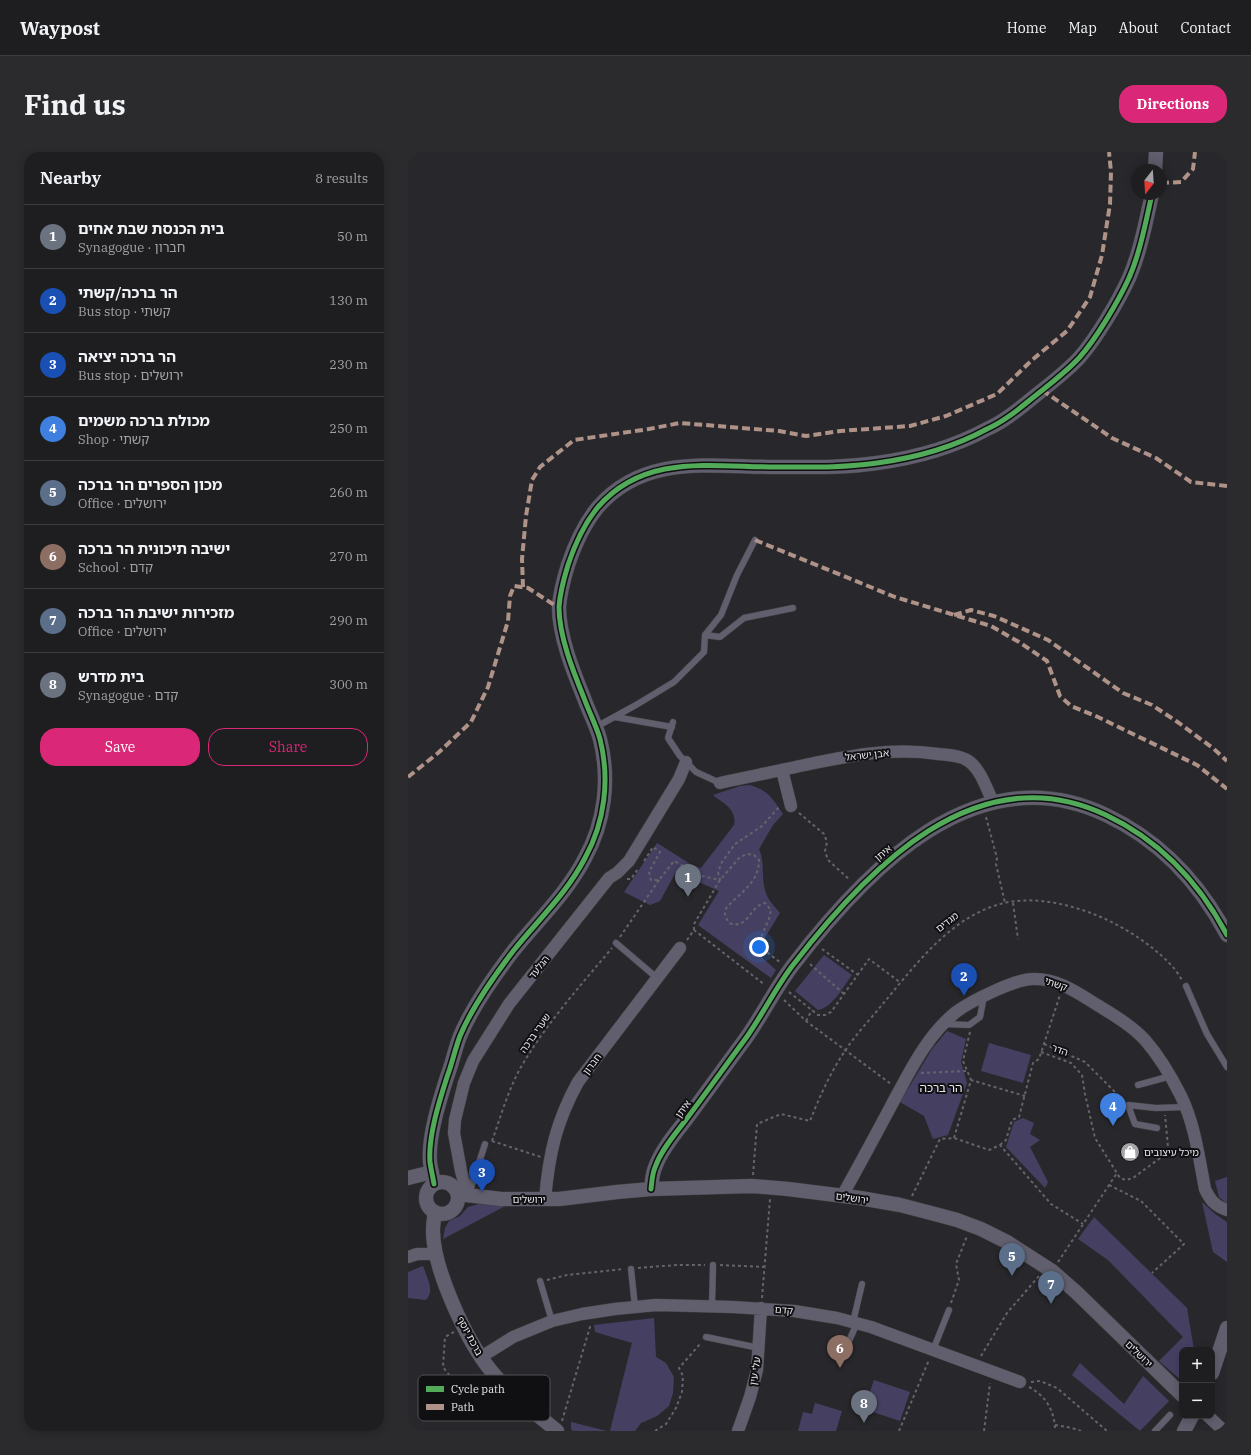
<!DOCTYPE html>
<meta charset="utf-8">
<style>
body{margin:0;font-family:"IBM Plex Serif","Noto Sans Hebrew",serif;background:#2b2b2e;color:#f1f3f6}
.controls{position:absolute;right:12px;bottom:12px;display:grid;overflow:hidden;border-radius:8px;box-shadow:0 2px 10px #0003}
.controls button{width:36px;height:36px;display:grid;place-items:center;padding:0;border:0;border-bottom:1px solid #3c3c3f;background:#1e1e21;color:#f1f3f6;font:20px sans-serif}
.compass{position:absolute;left:723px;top:12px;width:36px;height:36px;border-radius:50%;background:#1e1e21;box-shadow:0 2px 10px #0003;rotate:197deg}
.you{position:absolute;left:351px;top:795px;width:14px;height:14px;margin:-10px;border:3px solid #fff;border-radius:50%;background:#1a73e8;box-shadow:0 0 0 6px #1a73e833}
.badge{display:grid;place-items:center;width:26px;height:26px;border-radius:50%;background:#db2777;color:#fff;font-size:13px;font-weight:700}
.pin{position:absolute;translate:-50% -33px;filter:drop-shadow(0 1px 2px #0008)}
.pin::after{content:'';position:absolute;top:21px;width:14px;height:12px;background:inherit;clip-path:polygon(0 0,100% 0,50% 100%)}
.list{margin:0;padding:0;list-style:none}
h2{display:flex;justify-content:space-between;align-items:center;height:52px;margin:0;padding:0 16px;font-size:17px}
h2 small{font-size:13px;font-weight:400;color:#a1a2a5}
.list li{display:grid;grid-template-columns:26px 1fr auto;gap:12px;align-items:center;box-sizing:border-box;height:64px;padding:0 16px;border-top:1px solid #3c3c3f}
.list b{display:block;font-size:15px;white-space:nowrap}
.list p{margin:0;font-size:13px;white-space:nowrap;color:#a1a2a5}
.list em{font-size:13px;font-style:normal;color:#a1a2a5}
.actions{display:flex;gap:8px;padding:12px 16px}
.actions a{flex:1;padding:9px 0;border:1px solid #db2777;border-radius:16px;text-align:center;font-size:14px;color:#db2777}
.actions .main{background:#db2777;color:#fff}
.map{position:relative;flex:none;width:819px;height:1279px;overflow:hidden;border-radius:16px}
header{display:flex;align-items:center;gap:24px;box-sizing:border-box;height:56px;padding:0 20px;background:#1e1e21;border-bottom:1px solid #3c3c3f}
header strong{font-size:19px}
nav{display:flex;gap:22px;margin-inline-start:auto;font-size:14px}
.intro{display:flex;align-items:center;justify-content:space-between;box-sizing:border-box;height:96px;padding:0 24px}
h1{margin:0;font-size:28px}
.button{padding:10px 18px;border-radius:16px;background:#db2777;color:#fff;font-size:14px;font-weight:700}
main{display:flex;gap:24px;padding:0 24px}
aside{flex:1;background:#1e1e21;border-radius:16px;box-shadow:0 2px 10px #0003}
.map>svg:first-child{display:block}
.green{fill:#454062}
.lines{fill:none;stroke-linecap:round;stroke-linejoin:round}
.service-casing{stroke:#434346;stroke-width:7}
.minor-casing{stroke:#434346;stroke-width:13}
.tertiary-casing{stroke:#434346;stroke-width:15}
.path{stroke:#65646d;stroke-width:2;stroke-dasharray:3 3;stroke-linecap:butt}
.service{stroke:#615f6d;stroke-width:6}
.minor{stroke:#615f6d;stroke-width:12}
.tertiary{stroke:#615f6d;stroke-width:14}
.quiet{stroke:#af9288;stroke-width:4;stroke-dasharray:8 4;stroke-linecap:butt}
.cycleway-casing{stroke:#101013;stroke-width:8}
.cycleway{stroke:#51ab58;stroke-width:5}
.labels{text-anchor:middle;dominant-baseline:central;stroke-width:4;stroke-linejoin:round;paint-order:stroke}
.street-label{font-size:10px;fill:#e6e6eb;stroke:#101013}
.poi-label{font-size:10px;fill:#e6e6eb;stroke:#101013;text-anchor:start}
.quarter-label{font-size:12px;fill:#e6e6eb;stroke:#101013}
.key{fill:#101013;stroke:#505054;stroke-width:1}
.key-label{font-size:11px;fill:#e6e6eb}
</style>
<header>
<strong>Waypost</strong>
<nav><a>Home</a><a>Map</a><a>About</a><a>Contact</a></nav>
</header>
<div class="intro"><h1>Find us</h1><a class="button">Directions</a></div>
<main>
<aside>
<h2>Nearby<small>8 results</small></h2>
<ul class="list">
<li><span class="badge" style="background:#6b7280">1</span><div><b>בית הכנסת שבת אחים</b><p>Synagogue · חברון</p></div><em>50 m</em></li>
<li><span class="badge" style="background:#1a4fb4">2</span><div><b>הר ברכה/קשתי</b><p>Bus stop · קשתי</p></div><em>130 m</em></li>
<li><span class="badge" style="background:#1a4fb4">3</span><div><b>הר ברכה יציאה</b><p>Bus stop · ירושלים</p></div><em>230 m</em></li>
<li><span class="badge" style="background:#3f7fe0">4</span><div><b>מכולת ברכה משמים</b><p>Shop · קשתי</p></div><em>250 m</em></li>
<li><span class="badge" style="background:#5c6f8a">5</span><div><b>מכון הספרים הר ברכה</b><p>Office · ירושלים</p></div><em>260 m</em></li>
<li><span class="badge" style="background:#8d6e63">6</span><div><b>ישיבה תיכונית הר ברכה</b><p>School · קדם</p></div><em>270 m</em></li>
<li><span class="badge" style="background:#5c6f8a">7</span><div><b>מזכירות ישיבת הר ברכה</b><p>Office · ירושלים</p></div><em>290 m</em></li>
<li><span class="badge" style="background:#6b7280">8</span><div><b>בית מדרש</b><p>Synagogue · קדם</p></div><em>300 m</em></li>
</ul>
<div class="actions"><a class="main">Save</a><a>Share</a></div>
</aside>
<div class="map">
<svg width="819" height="1279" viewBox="0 0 819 1279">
<rect width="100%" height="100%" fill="#28282c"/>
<path class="green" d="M 342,633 C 361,639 364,646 375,662 L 365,673 L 351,697 C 357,710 353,724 357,738 C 359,747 366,754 372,761 L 348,800 L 368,818 L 363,826 L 290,773 L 311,739 L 268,720 L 252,749 L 242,753 L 216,740 L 249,691 L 284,713 L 293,716 L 326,673 C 329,657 316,652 305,643 L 332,634 Z
M 416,803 L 444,823 C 435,835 425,855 410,858 L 387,839 Z
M 539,879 L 558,887 L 553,910 L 559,931 L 540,983 L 525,987 L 516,964 L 492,950 L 524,897 Z
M 581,891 L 623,903 L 615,931 L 573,919 Z
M 615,966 L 626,971 L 622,982 L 632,988 L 622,995 L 640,1030 L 637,1036 L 598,995 L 606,970 Z
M 819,1025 L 819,1051 L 818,1051 L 811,1045 L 807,1029 Z
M 794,1050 L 807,1062 L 819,1070 L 819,1110 L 805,1100 Z
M 71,1052 L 86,1053 L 101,1052 L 35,1087 L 37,1076 L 41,1069 L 52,1064 L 60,1055 Z
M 686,1065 L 779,1156 L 786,1198 L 774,1198 L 774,1229 L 751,1209 L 775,1185 L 700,1108 L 670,1087 Z
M 15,1114 C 19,1126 27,1138 18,1148 L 0,1146 L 0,1120 Z
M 246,1166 L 248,1205 L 258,1211 L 266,1225 L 265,1241 L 261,1254 L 249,1264 L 233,1271 L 227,1279 L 202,1279 L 224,1191 L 187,1180 L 186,1173 Z
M 672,1211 L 716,1252 L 735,1224 L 761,1249 L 732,1279 L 664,1223 Z
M 466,1228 L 502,1240 L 492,1269 L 456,1257 Z
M 407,1251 L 434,1259 L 428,1279 L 390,1279 L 395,1260 L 404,1262 Z
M 163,1270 L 199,1279 L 165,1279 L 163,1277 Z"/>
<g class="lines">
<g class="service-casing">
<path id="service" d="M 297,483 L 312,485 L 336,466 L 385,456
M 207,565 L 264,575
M 265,570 L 260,586 L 272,604 L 288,620 L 312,631
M 188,575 L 228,553 L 266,530 L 296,500 L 297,483 L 313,463 L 329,423 L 347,388
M 208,791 L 249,826
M 778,834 L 799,882 L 819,915
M 536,872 L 561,873 L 572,865 L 576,844
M 730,933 L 763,924
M 749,976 L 727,972 L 720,953 L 748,956 L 777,955
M 61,1042 L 77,992
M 223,1117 L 227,1155
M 132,1129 L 144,1169
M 304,1154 L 305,1113
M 445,1170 L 454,1132
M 298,1185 L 351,1196
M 432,1197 L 441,1189 L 449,1171
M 525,1198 L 541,1158
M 747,1279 L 762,1263"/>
</g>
<g class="minor-casing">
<path id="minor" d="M 374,618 L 383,654
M 312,631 C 339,625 365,620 392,614 C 438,604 484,595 530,602 C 539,603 549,603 557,607 C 572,614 578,636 585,650
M 60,1044 L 53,1019 L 46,981 L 47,968 L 56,931 L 65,909 L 101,852 L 201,726 L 209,721 L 221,709 L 271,627 L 278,610
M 434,1044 C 451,1014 467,984 483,954 C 501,921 518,884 548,860 C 563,849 607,827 625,827 C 650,826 671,842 691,854 C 707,864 724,874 737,888 C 752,905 763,924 773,944 C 787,973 791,1006 797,1037 C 802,1048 807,1054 819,1058
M 137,1047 C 141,1002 148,970 170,930 L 272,796
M 0,1105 L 9,1102 L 28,1102
M 73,1205 L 105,1185 L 144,1169 L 174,1162 L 207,1157 L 248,1153 L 325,1155 L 386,1159 L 429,1166 L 463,1175 L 612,1230
M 800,1264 L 816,1279
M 330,1279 L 342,1245 L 349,1218 L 353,1156"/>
</g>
<g class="tertiary-casing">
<path id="tertiary" d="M 747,18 L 748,0
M 0,1026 L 24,1020
M18 1046a16 16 0 1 1 32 0a16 16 0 1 1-32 0Z
M 26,1032 C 25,1025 23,1018 22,1010 C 20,985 31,950 39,925 C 44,912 47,897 52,884 C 65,853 86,824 106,798 C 131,767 159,741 177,706 C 197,670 202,627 192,587 C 188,573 181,560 176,546 C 165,519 151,484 151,455 C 152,441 156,426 160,413 C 167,392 176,372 190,355 C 237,301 304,315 367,315 C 401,315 435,316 469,311 C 506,306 546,295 579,277 C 597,269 612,256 627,244 C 642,232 658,220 671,206 C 688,187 710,150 721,126 C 732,101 738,69 744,42
M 243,1037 C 244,1029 244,1021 248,1013 C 254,997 267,982 277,969 C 298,941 318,913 338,886 C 355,862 368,835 385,813 C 458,718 568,601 698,663 C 753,689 791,730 819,783
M 50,1042 L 93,1047 L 151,1047 L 209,1040 L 243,1037 L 344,1034 L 380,1037 L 452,1046 L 492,1053 L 523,1061 L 549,1068 L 573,1077 L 599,1090 L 644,1119 L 668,1140 L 774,1243
M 27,1060 C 26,1066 25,1073 25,1079 C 25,1116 57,1185 80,1215 C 99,1240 125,1259 149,1279
M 804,1221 L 819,1176
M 776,1279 L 784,1264"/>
</g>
<path class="path" d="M 391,661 L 416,682 L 419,690 L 417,699 L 420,708 L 442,728
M 578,665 L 589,706 L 588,712 L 597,751
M 236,709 L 245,695 L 252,700 L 241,720 L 243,728 L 251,728 L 266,709 L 294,724 L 312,728 L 310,720 L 314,710 L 327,692 L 354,674 L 372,654
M 219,727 L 223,727 L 230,717
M 605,751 L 610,787
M 286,778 L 286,772 L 312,728 L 332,705 L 339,702 L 346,703 L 351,708 C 351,727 338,737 325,749 C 322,752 318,755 317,759 C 316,763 319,767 321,771 C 341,778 341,754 357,751 L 363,758 L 361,767 L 350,792 L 355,797 L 373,811
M 212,785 L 251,728
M 279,788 L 286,778 L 357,833
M 414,797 L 450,823
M 402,812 L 436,842
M 381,840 L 410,863 L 417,863 L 423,860 L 461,807 L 493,831
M 376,848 L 398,869 L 483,932
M 398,869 L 404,858
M 562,880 L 555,909 L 563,928
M 636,892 L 677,910 L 715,948
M 633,900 L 663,911 L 674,923 L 677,942 L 687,986 L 712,1026 L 718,1028 L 725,1026 L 755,1004 L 760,995 L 757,963
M 513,921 L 560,919
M 546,986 L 563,928 L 617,944
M 84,989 C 93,964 100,938 113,915 C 138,872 172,834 204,796
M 84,989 L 133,1005
M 592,993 L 598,988 L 604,968 L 611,965 L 625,911 L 631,907 L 652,843
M 345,1023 L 349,972 L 373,962 L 402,969 C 411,946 423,919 437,899 C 447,883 461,869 473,854 C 507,814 542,764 596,751 C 627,744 660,752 688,763 C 713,773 743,792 761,811 C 766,815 770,822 774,828
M 701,1033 L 733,1049 L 776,1092 L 744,1121
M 504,1044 L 532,987 L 546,986 L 581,998 L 592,993 L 643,1052 L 675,1072
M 650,1110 L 709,1021
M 312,1113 L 357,1115
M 230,1116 L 268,1113 L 297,1113
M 139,1128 L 159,1123 L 216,1117
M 354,1146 L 362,1047
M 543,1151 L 551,1128 L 548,1112 L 559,1084
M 46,1180 L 37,1185 L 35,1215 L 69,1260 L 94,1258 L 100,1252
M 573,1204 L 599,1161 L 631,1124
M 623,1230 L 632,1229 L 649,1236 L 699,1279
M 621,1235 C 638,1244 647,1259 647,1279
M 154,1269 L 182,1175 L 180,1172
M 647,1273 L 664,1276 L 673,1279
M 247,1279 L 258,1272 L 268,1256 L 274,1240 L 275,1224 L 271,1216 L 293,1191
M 491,1279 L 521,1208
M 576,1279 L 582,1231"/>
<use href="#service" class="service"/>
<use href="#minor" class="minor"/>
<use href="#tertiary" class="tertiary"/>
<path class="quiet" d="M 753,31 L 773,30 L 785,17 L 787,0
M 634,238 L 704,286 L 748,306 L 783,330 L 819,334
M 347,388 L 487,445 L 583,474 L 611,490 L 639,509 L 652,544 L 663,554 L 690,565 L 789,613 L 819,637
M 115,435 L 114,407 L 118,364 L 124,328 L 132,315 L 166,288 L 241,277 L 272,271 L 371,279 L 398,284 L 432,279 L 502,274 L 538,264 L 589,242 L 624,208 L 659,179 L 682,145 L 694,103 L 702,52 L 703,20 L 701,0
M 546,463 L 563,458 L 586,464 L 640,488 L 715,541 L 744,553 L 771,571 L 806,597 L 819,609
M 0,625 L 30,601 L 63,570 L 80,535 L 100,469 L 102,444 L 106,434 L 120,436 L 151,456"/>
<g class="cycleway-casing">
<path id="cycleway" d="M 26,1032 C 25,1025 23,1018 22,1010 C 20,985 31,950 39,925 C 44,912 47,897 52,884 C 65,853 86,824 106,798 C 131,767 159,741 177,706 C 197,670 202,627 192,587 C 188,573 181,560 176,546 C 165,519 151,484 151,455 C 152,441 156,426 160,413 C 167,392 176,372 190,355 C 237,301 304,315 367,315 C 401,315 435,316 469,311 C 506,306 546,295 579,277 C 597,269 612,256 627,244 C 642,232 658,220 671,206 C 688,187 710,150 721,126 C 732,101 738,69 744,42
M 243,1037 C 244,1029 244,1021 248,1013 C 254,997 267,982 277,969 C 298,941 318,913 338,886 C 355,862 368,835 385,813 C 458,718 568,601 698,663 C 753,689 791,730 819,783"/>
</g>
<use href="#cycleway" class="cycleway"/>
</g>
<defs>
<g id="shop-disc" transform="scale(1)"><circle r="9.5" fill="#a4a4a8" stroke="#101013"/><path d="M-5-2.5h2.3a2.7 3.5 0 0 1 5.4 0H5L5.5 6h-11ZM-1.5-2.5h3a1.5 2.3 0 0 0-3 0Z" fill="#fff"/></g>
</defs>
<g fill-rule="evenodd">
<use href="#shop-disc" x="722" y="1000"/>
</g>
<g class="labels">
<g class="street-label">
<text transform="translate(459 603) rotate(-6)">אבן ישראל</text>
<text transform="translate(475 701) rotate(-40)">איתן</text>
<text transform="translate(539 770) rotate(-38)">מגדים</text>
<text transform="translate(131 815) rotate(-52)">הגלעד</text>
<text transform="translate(648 832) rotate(19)">קשתי</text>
<text transform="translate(127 881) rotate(-55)">שערי ברכה</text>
<text transform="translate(652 898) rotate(19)">הדר</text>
<text transform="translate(184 912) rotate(-53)">חברון</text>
<text transform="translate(275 957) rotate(-54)">איתן</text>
<text transform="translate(444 1046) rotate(8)">ירושלים</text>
<text x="121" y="1047">ירושלים</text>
<text transform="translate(376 1158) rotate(5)">קדם</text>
<text transform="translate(62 1184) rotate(62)">ברכת יוסף</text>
<text transform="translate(731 1202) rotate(44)">ירושלים</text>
<text transform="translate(347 1219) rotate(-81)">עלי עין</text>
</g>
<g class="poi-label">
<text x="736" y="1000">מיכל עיצובים</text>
</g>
<g class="quarter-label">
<text x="533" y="935">הר ברכה</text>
</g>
</g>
<rect x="10" y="1223" width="132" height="46" rx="6" class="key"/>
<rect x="18" y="1234" width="18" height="6" fill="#51ab58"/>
<rect x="18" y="1252" width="18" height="6" fill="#af9288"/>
<g class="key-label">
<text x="43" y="1241">Cycle path</text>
<text x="43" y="1259">Path</text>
</g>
</svg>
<div class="controls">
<button>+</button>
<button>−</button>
</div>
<svg class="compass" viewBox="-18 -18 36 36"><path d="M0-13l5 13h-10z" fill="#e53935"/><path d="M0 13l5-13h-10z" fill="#a1a2a5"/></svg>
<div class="you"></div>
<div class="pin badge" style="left:280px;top:745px;background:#6b7280">1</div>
<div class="pin badge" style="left:556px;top:844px;background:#1a4fb4">2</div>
<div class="pin badge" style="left:74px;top:1040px;background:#1a4fb4">3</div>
<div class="pin badge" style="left:705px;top:974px;background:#3f7fe0">4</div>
<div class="pin badge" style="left:604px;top:1124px;background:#5c6f8a">5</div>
<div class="pin badge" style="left:432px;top:1216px;background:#8d6e63">6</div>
<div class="pin badge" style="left:643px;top:1152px;background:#5c6f8a">7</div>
<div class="pin badge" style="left:456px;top:1271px;background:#6b7280">8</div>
</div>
</main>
